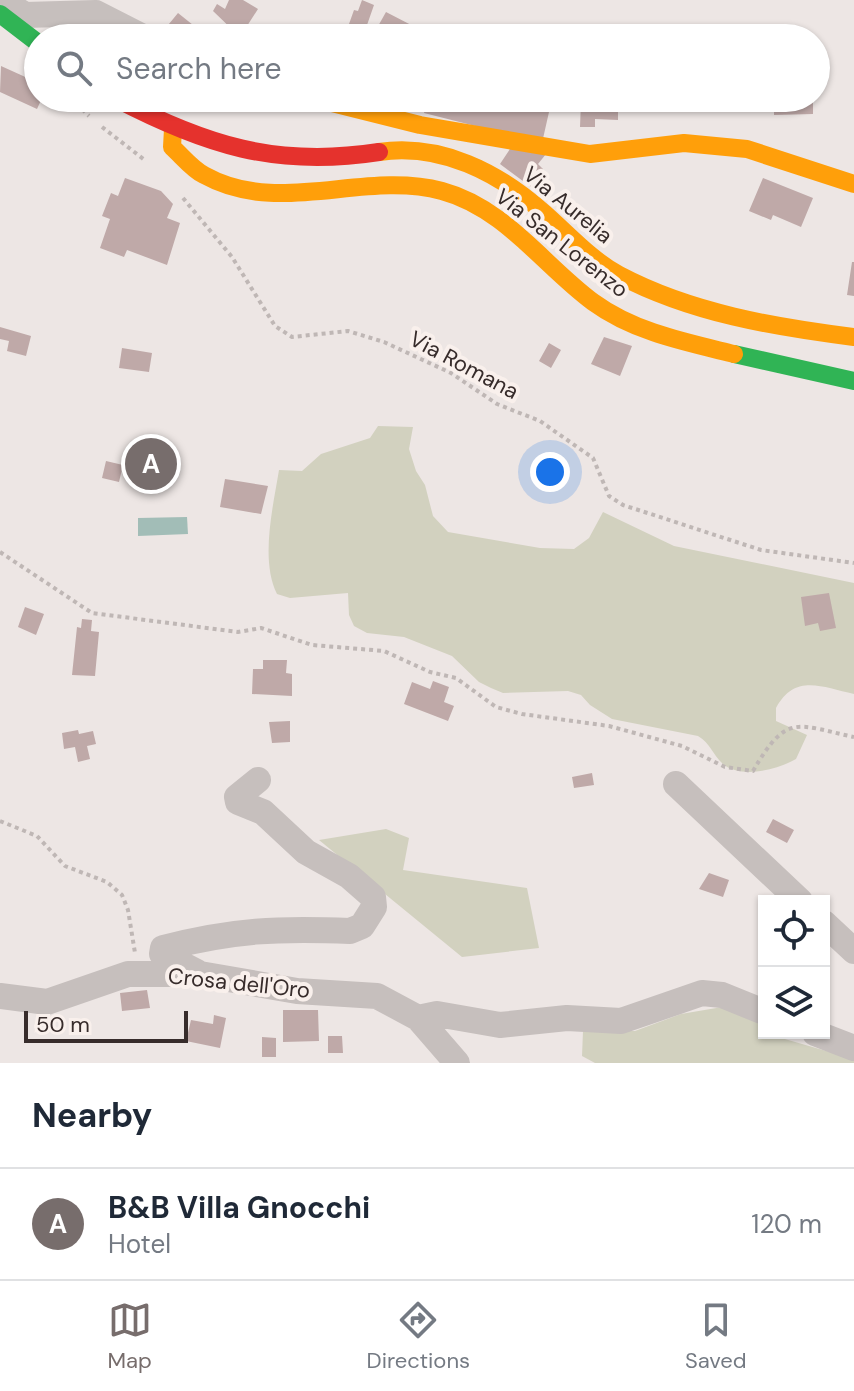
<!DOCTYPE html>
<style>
body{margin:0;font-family:"DM Sans",sans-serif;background:#f6f6f7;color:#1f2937}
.controls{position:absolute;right:24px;bottom:24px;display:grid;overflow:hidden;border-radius:0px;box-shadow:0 2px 6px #0004}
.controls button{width:72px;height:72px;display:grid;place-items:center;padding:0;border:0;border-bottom:2px solid #e0e1e3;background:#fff;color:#1f2937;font:40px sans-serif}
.scale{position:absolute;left:24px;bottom:20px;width:164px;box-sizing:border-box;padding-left:8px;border:4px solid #372c2b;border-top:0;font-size:22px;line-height:28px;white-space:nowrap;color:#372c2b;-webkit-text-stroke:6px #f9f0ec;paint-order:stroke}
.you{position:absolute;left:550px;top:472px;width:28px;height:28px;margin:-20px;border:6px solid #fff;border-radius:50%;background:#1a73e8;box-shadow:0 0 0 12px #1a73e833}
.badge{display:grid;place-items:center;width:52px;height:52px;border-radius:50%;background:#776d6c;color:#fff;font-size:26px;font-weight:700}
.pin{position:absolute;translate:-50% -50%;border:4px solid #fff;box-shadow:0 2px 8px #0006}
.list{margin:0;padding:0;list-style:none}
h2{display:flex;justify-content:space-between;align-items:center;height:104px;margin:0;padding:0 32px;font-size:34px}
h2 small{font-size:26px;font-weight:400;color:#747a83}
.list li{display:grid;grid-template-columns:52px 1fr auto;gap:24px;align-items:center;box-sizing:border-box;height:112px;padding:0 32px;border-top:2px solid #e0e1e3}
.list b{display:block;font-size:30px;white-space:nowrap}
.list p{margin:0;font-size:26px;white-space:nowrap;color:#747a83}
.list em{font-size:26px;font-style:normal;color:#747a83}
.icon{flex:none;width:44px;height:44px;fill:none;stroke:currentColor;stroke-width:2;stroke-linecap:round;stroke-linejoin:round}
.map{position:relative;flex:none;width:854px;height:1063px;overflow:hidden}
.search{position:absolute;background:#fff;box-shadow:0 2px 6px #0004;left:24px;right:24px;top:24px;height:88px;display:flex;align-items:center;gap:20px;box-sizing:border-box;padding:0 28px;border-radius:44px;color:#747a83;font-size:30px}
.sheet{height:216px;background:#fff}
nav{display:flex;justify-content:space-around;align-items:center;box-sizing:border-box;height:112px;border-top:2px solid #e0e1e3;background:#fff;font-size:22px;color:#747a83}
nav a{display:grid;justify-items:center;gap:4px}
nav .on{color:#776d6c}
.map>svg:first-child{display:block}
.green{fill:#d2d1bf}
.water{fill:#a2bdb7}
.building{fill:#bfa9a8}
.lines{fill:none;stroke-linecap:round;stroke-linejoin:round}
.path{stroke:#bfb7b5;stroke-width:4;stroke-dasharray:4 4;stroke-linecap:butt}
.street{stroke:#c6bfbd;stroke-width:26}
.fast{stroke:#30b455;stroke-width:18}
.slow{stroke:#ff9f0a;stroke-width:18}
.jam{stroke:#e5322d;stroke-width:18}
.labels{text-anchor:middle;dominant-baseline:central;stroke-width:8;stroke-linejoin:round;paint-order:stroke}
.street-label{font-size:22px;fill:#372c2b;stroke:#f9f0ec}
</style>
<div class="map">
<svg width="854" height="1063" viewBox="0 0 854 1063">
<rect width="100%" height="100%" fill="#ede6e4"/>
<path class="green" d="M 378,426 L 413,427 L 409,449 L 416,471 L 425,485 L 433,516 L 448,532 L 540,548 L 574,549 L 589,538 L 603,512 L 674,546 L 854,583 L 854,694 C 822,687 795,673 776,708 L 776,721 L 807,735 L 796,759 C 777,770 741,779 723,764 C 712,754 711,744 698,736 L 612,719 L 590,705 L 581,695 L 568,691 L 503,693 L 491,688 L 479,682 L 452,656 L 404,637 L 367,633 L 354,626 L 349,615 L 348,593 L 290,598 L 277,594 C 260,560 273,507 279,470 L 302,471 L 321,454 L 370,438 Z
M 386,829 L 409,838 L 403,870 L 527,888 L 539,948 L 462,957 L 319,840 Z
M 734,1005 L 764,1028 L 764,1033 L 854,1059 L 854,1063 L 595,1063 L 582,1056 L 583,1031 L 635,1031 L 681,1014 Z"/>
<path class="water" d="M 187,517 L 188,534 L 138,536 L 138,518 Z"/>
<path class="building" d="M 229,0 L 243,0 L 258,9 L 240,37 L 213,11 L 217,4 L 225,9 Z
M 362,0 L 374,5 L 367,25 L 377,28 L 386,12 L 415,27 L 409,38 L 385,38 L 378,34 L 376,38 L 344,38 L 354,10 L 358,11 Z
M 178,13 L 203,33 L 201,38 L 173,38 L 164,30 Z
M 1,66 L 32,80 L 30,85 L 38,89 L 38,98 L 42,98 L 37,109 L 0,92 Z
M 428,98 L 464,98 L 510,110 L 511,106 L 549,112 L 542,143 L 424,113 Z
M 774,98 L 813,98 L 813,114 L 774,115 Z
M 581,101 L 618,102 L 618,120 L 595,119 L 595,127 L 580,127 Z
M 512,146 L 546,154 L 538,164 L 543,169 L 531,187 L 500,164 Z
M 125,178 L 161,191 L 173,204 L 167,218 L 180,223 L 167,265 L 127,250 L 124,257 L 100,248 L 110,219 L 102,216 L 111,193 L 118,196 Z
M 763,178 L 813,198 L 801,227 L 773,215 L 771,220 L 749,211 Z
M 852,262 L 854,262 L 854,296 L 847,295 Z
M 0,327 L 31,336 L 26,356 L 7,351 L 9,341 L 0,339 Z
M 604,337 L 632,346 L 620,376 L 591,364 Z
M 549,343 L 561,350 L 551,368 L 539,361 Z
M 122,348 L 152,353 L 149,372 L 119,368 Z
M 139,447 L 166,450 L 162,483 L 135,480 Z
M 106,461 L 123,465 L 119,482 L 102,478 Z
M 225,479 L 268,486 L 261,514 L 220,507 Z
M 829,593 L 836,628 L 820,631 L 818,623 L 805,626 L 801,597 Z
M 25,607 L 44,614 L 36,635 L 18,627 Z
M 82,619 L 92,620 L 91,631 L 99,632 L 95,676 L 72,675 L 77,627 L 81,628 Z
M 263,660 L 287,660 L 286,673 L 292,674 L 292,696 L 252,694 L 253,669 L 263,669 Z
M 433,681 L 449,687 L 444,702 L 454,706 L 448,721 L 404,704 L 412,682 L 430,689 Z
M 290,721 L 290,742 L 272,743 L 269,722 Z
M 78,730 L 79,734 L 93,731 L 96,744 L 87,746 L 90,759 L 78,762 L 75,747 L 64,749 L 62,733 Z
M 592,773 L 594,785 L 574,788 L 572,777 Z
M 773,819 L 794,830 L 787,843 L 766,832 Z
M 709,873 L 729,880 L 723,897 L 699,889 Z
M 147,990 L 150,1008 L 122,1011 L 120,993 Z
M 283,1010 L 318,1010 L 319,1041 L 283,1042 Z
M 214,1015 L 226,1018 L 220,1048 L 186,1041 L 191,1020 L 213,1024 Z
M 328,1036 L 342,1036 L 343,1053 L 328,1053 Z
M 262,1037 L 276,1038 L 276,1057 L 262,1057 Z"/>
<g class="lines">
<path class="path" d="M 71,98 L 89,116
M 102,127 L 146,161
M 183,198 L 232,257 L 275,326 L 292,337 L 348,331 L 384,342 L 451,373 L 497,404 L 540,421 L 593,458 L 609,496 L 623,505 L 761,550 L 854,563
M 0,552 L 92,613 L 238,632 L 261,628 L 312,645 L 384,651 L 430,672 L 456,678 L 496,707 L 522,714 L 609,726 L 682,746 L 725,767 L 753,771 C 787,712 797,725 854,737
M 0,821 L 37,836 L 65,866 L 107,882 L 122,895 L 128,910 L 135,953
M 782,1033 L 792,1037"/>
<path class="street" d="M 6,3 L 25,15 L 96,13 L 145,38
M 676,784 L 800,901
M 824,923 L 854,951
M 197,972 L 162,954 L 163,948 C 233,930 278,928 350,931 L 362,926 L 374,907 L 373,897 L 349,876 L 306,852 L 263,812 L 238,802 L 237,797 L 258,780
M 0,996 L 47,1002 L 128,974 L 200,974 L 297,991 L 377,996 L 418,1018 L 457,1063
M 418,1018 L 437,1014 L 500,1025 L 567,1018 L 621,1021 L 702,993 L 722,995 L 764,1012
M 815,1033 L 854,1048"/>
<path class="fast" d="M 0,14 L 38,43
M 734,354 L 854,381"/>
<path class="slow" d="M 312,98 L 420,125 L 590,154 L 684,143 L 747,149 L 854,184
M 173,129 L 172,147 C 182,156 192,169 204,175 C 279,217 363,170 442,191 C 505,208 543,265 593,302 C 634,332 685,342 734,354
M 379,152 C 441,143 498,172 544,213 C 569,235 590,259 619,275 C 691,313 774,327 854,337"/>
<path class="jam" d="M 115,98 C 205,145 276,168 379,152"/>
</g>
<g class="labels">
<g class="street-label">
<text transform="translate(568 205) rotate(39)">Via Aurelia</text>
<text transform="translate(562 243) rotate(38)">Via San Lorenzo</text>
<text transform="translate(464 365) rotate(28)">Via Romana</text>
<text transform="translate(239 983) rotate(6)">Crosa dell'Oro</text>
</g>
</g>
</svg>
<div class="controls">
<button><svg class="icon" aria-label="locate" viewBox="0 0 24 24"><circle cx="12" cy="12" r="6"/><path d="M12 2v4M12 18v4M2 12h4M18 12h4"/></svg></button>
<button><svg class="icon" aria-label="layers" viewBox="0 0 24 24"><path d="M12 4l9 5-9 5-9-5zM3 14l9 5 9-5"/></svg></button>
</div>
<div class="scale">50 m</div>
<div class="you"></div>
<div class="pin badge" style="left:151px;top:464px">A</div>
<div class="search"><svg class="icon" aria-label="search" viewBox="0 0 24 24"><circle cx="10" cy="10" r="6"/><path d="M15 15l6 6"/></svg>Search here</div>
</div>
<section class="sheet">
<h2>Nearby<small></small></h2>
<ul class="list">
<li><span class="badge">A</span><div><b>B&amp;B Villa Gnocchi</b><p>Hotel</p></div><em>120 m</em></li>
</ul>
</section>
<nav>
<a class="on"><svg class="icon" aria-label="map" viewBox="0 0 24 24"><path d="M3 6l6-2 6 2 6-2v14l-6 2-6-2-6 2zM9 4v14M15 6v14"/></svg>Map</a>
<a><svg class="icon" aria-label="directions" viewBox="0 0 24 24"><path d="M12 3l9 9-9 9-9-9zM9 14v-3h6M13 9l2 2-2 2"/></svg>Directions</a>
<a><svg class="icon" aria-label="saved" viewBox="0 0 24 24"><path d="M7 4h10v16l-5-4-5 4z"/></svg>Saved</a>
</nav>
